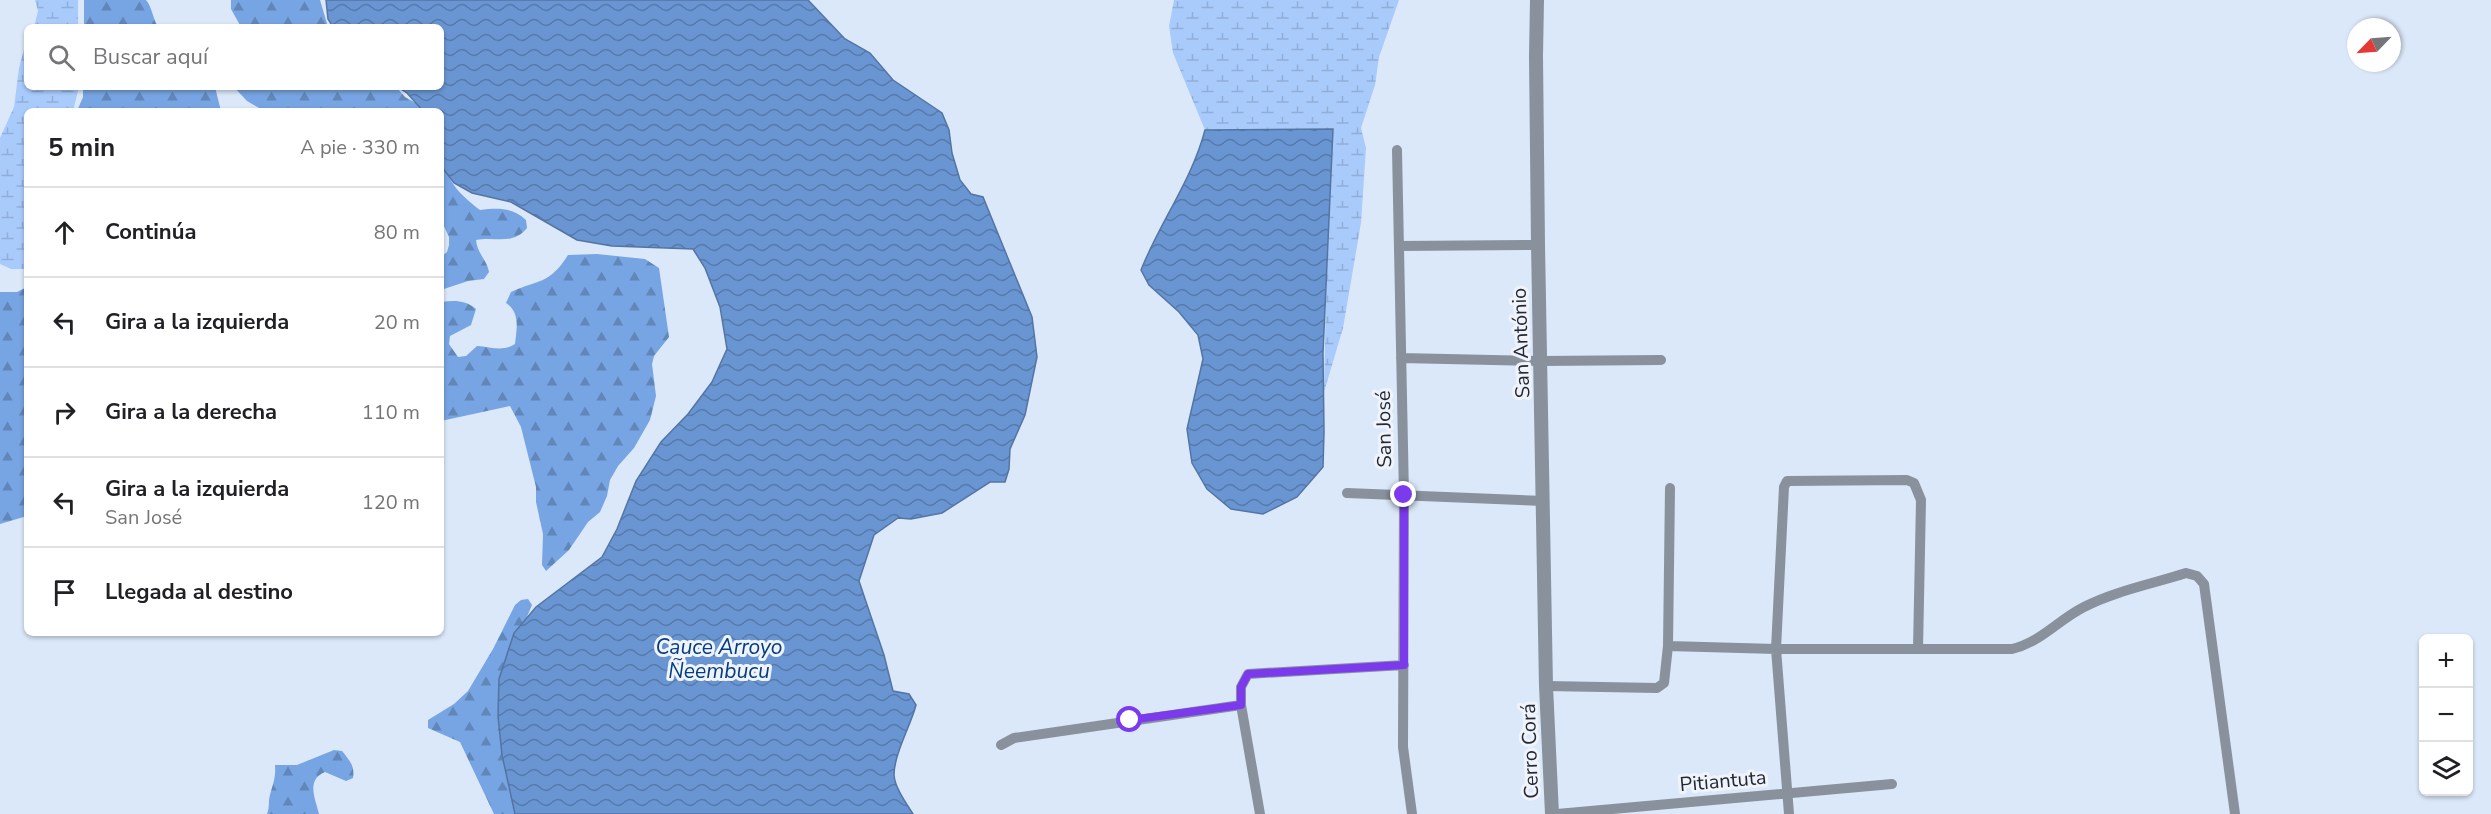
<!DOCTYPE html>
<html lang="es">
<meta charset="utf-8">
<style>
body{margin:0;font-family:"Nunito Sans",sans-serif;background:#f2f2f2;color:#202124}
.controls{position:absolute;right:18px;bottom:18px;display:grid;overflow:hidden;border-radius:9px;box-shadow:0 2px 4px #0004}
.controls button{width:54px;height:54px;display:grid;place-items:center;padding:0;border:0;border-bottom:2px solid #e0e0e0;background:#fff;color:#202124;font:30px sans-serif}
.compass{position:absolute;left:2347px;top:18px;width:54px;height:54px;border-radius:50%;background:#fff;box-shadow:0 2px 4px #0004;rotate:245deg}
.stop{position:absolute;width:18px;height:18px;margin:-14px;border:4px solid #7c3aed;border-radius:50%;background:#fff}
.stop.end{background:#7c3aed;border-color:#fff;box-shadow:0 2px 6px #0008}
.list{margin:0;padding:0;list-style:none}
h2{display:flex;justify-content:space-between;align-items:center;height:78px;margin:0;padding:0 24px;font-size:26px}
h2 small{font-size:20px;font-weight:400;color:#757577}
.list li{display:grid;grid-template-columns:39px 1fr auto;gap:18px;align-items:center;box-sizing:border-box;height:90px;padding:0 24px;border-top:2px solid #e0e0e0}
.list b{display:block;font-size:22px;white-space:nowrap}
.list p{margin:0;font-size:20px;white-space:nowrap;color:#757577}
.list em{font-size:20px;font-style:normal;color:#757577}
.icon{flex:none;width:33px;height:33px;fill:none;stroke:currentColor;stroke-width:2;stroke-linecap:round;stroke-linejoin:round}
.map{position:relative;flex:none;width:2491px;height:814px;overflow:hidden}
.search{position:absolute;background:#fff;box-shadow:0 2px 4px #0004;left:24px;top:24px;width:420px;height:66px;display:flex;align-items:center;gap:15px;box-sizing:border-box;padding:0 21px;border-radius:9px;color:#757577;font-size:22px}
.panel{position:absolute;background:#fff;box-shadow:0 2px 4px #0004;left:24px;top:108px;width:420px;height:528px;border-radius:9px}
.map>svg:first-child{display:block}
.forest{fill:url(#forest-firs)}
.wetland{fill:url(#wetland-marsh)}
.water{fill:url(#water-waves);stroke:#5475a3;stroke-width:1.5}
.lines{fill:none;stroke-linecap:round;stroke-linejoin:round}
.minor{stroke:#89919d;stroke-width:10}
.tertiary{stroke:#89919d;stroke-width:14}
.route{stroke:#7c3aed;stroke-width:8}
.labels{text-anchor:middle;dominant-baseline:central;stroke-width:6;stroke-linejoin:round;paint-order:stroke}
.street-label{font-size:20px;fill:#222934;stroke:#f0f4fa}
.water-label{font-size:21px;font-style:italic;fill:#003d85;stroke:#f0f4fa}
</style>
<div class="map">
<svg width="2491" height="814" viewBox="0 0 2491 814">
<defs>
<pattern id="forest-firs" width="22" height="20" patternUnits="userSpaceOnUse" patternTransform="scale(1.5)"><rect width="22" height="20" fill="#77a4e2"/><path d="M5 1l3.5 6h-7zM16 11l3.5 6h-7z" fill="#6186b8"/></pattern>
<pattern id="wetland-marsh" width="20" height="14" patternUnits="userSpaceOnUse" patternTransform="scale(1.5)"><rect width="20" height="14" fill="#a9cbfb"/><path d="M1 5h8M5 5V1M11 12h8M15 12V8" fill="none" stroke="#91aed8"/></pattern>
<pattern id="water-waves" width="16" height="10" patternUnits="userSpaceOnUse" patternTransform="scale(1.5)"><rect width="16" height="10" fill="#6995d2"/><path d="M0 5q4-4 8 0t8 0" fill="none" stroke="#567aab"/></pattern>
</defs>
<rect width="100%" height="100%" fill="#dbe8f9"/>
<path class="forest" d="M 84,0 L 146,0 C 152,7 153,19 158,27 L 84,27 Z
M 231,0 L 320,0 L 328,27 L 241,27 L 231,9 Z
M 83,87 L 215,87 L 221,111 L 77,111 L 83,97 Z
M 234,87 L 396,87 L 405,97 L 430,111 L 368,109 L 264,111 L 247,101 Z
M 441,123 C 445,169 441,180 480,210 C 498,208 512,207 526,220 L 527,228 C 512,246 496,236 476,240 C 477,253 487,260 489,272 L 484,279 L 468,281 L 441,290 L 441,257 L 447,252 L 449,245 L 449,237 L 441,220 Z
M 597,254 L 645,259 L 659,268 L 669,337 L 654,356 L 652,364 L 656,396 L 650,420 L 634,448 L 618,466 L 610,480 L 607,496 L 600,512 L 588,522 L 569,550 L 546,571 L 542,565 L 543,534 L 536,502 L 536,487 L 521,427 L 510,406 L 441,421 L 441,302 C 454,300 466,300 476,309 L 471,325 L 450,336 L 449,344 L 458,357 L 466,356 L 477,346 C 492,347 502,352 515,344 C 517,328 520,312 506,303 L 511,292 C 539,279 549,285 568,255 Z
M 27,287 L 27,516 L 0,524 L 0,292 L 17,292 Z
M 528,599 L 532,605 L 520,633 L 538,814 L 494,814 L 460,742 L 428,728 L 428,720 L 454,704 L 468,691 L 493,649 L 515,605 L 521,600 Z
M 334,750 L 342,751 C 350,761 355,766 353,778 L 346,781 L 325,772 C 306,780 315,798 319,814 L 267,814 C 270,807 268,801 270,795 C 273,784 276,777 275,765 L 297,765 Z"/>
<path class="wetland" d="M 35,0 L 78,0 L 78,27 L 34,27 L 38,11 Z
M 1174,0 L 1399,0 L 1379,57 L 1375,85 L 1361,128 L 1366,148 L 1361,223 L 1343,328 L 1324,392 L 1327,242 L 1333,129 L 1205,130 L 1173,53 L 1169,26 Z
M 27,38 L 27,87 L 79,87 L 73,111 L 27,111 L 27,269 L 11,269 L 0,264 L 0,138 L 14,107 L 19,68 Z"/>
<path class="water" d="M 326,0 L 808,0 L 845,39 L 870,53 L 893,80 L 942,113 L 949,130 L 952,153 L 960,180 L 971,194 L 983,197 L 1032,317 L 1037,357 L 1025,415 L 1010,449 L 1009,469 L 1005,482 L 990,482 L 942,513 L 911,519 L 898,518 L 874,535 L 859,581 L 884,655 L 893,691 L 909,694 L 916,705 C 911,725 894,754 894,775 C 895,788 906,803 913,814 L 515,814 L 502,755 L 498,716 L 499,679 L 514,633 L 536,607 L 602,557 L 617,529 L 636,481 L 661,442 L 688,414 L 712,382 L 727,349 L 720,307 L 705,268 L 693,249 L 612,246 L 577,240 L 511,202 L 472,193 L 454,183 L 441,166 L 441,111 L 423,111 L 407,93 L 398,87 L 441,87 L 441,27 L 333,27 L 328,19 Z
M 1333,129 L 1323,353 L 1324,432 L 1323,467 L 1297,497 L 1263,514 L 1231,509 L 1207,489 L 1192,463 L 1187,429 L 1203,359 L 1198,335 L 1179,312 L 1149,285 L 1141,270 C 1160,222 1192,180 1205,130 Z"/>
<g class="lines">
<path class="minor" d="M 1397,150 L 1404,495 L 1403,747 L 1412,814
M 1399,246 L 1538,245
M 1401,358 L 1541,361 L 1661,360
M 1347,493 L 1544,501
M 1668,646 L 1776,649 L 2012,649 C 2041,642 2058,620 2084,607 C 2115,591 2152,584 2186,573 L 2197,576 L 2204,584 L 2235,814
M 1546,686 L 1657,688 L 1664,683 L 1668,646 L 1670,488
M 1241,705 L 1260,814
M 1001,745 L 1014,738 L 1241,705 L 1241,687 L 1248,674 L 1404,665
M 1557,814 L 1892,784
M 1789,814 L 1776,649 L 1784,487 L 1787,481 L 1907,480 L 1914,483 L 1921,500 L 1918,649"/>
<path class="tertiary" d="M 1537,0 L 1536,56 L 1538,245 L 1546,686 L 1552,814"/>
</g>
<g class="lines">
<path class="route" d="M 1130,720 L 1241,705 L 1241,687 L 1248,674 L 1404,665 L 1404,495"/>
</g>
<g class="labels">
<g class="street-label">
<text transform="translate(1521 343) rotate(-92)">San António</text>
<text transform="translate(1384 429) rotate(-91)">San José</text>
<text transform="translate(1530 751) rotate(-92)">Cerro Corá</text>
<text transform="translate(1723 781) rotate(-5)">Pitiantuta</text>
</g>
<g class="water-label">
<text x="719" y="647">Cauce Arroyo<tspan x="719" dy="24">Ñeembucu</tspan></text>
</g>
</g>
</svg>
<div class="controls">
<button>+</button>
<button>−</button>
<button><svg class="icon" aria-label="layers" viewBox="0 0 24 24"><path d="M12 4l9 5-9 5-9-5zM3 14l9 5 9-5"/></svg></button>
</div>
<svg class="compass" viewBox="-18 -18 36 36"><path d="M0-13l5 13h-10z" fill="#e53935"/><path d="M0 13l5-13h-10z" fill="#757577"/></svg>
<div class="stop" style="left:1130px;top:720px"></div>
<div class="stop end" style="left:1404px;top:495px"></div>
<div class="search"><svg class="icon" aria-label="search" viewBox="0 0 24 24"><circle cx="10" cy="10" r="6"/><path d="M15 15l6 6"/></svg>Buscar aquí</div>
<section class="panel">
<h2>5 min<small>A pie · 330 m</small></h2>
<ul class="list">
<li><svg class="icon" aria-label="ahead" viewBox="0 0 24 24"><path d="M12 20V5M6 11l6-6 6 6"/></svg><div><b>Continúa</b></div><em>80 m</em></li>
<li><svg class="icon" aria-label="left" viewBox="0 0 24 24"><path d="M17 20v-9H6M10 6l-5 5 5 5"/></svg><div><b>Gira a la izquierda</b></div><em>20 m</em></li>
<li><svg class="icon" aria-label="right" viewBox="0 0 24 24"><path d="M7 20v-9h11M14 6l5 5-5 5"/></svg><div><b>Gira a la derecha</b></div><em>110 m</em></li>
<li><svg class="icon" aria-label="left" viewBox="0 0 24 24"><path d="M17 20v-9H6M10 6l-5 5 5 5"/></svg><div><b>Gira a la izquierda</b><p>San José</p></div><em>120 m</em></li>
<li><svg class="icon" aria-label="arrive" viewBox="0 0 24 24"><path d="M6 21V4h12l-3 4 3 4H6"/></svg><div><b>Llegada al destino</b></div></li>
</ul>
</section>
</div>
